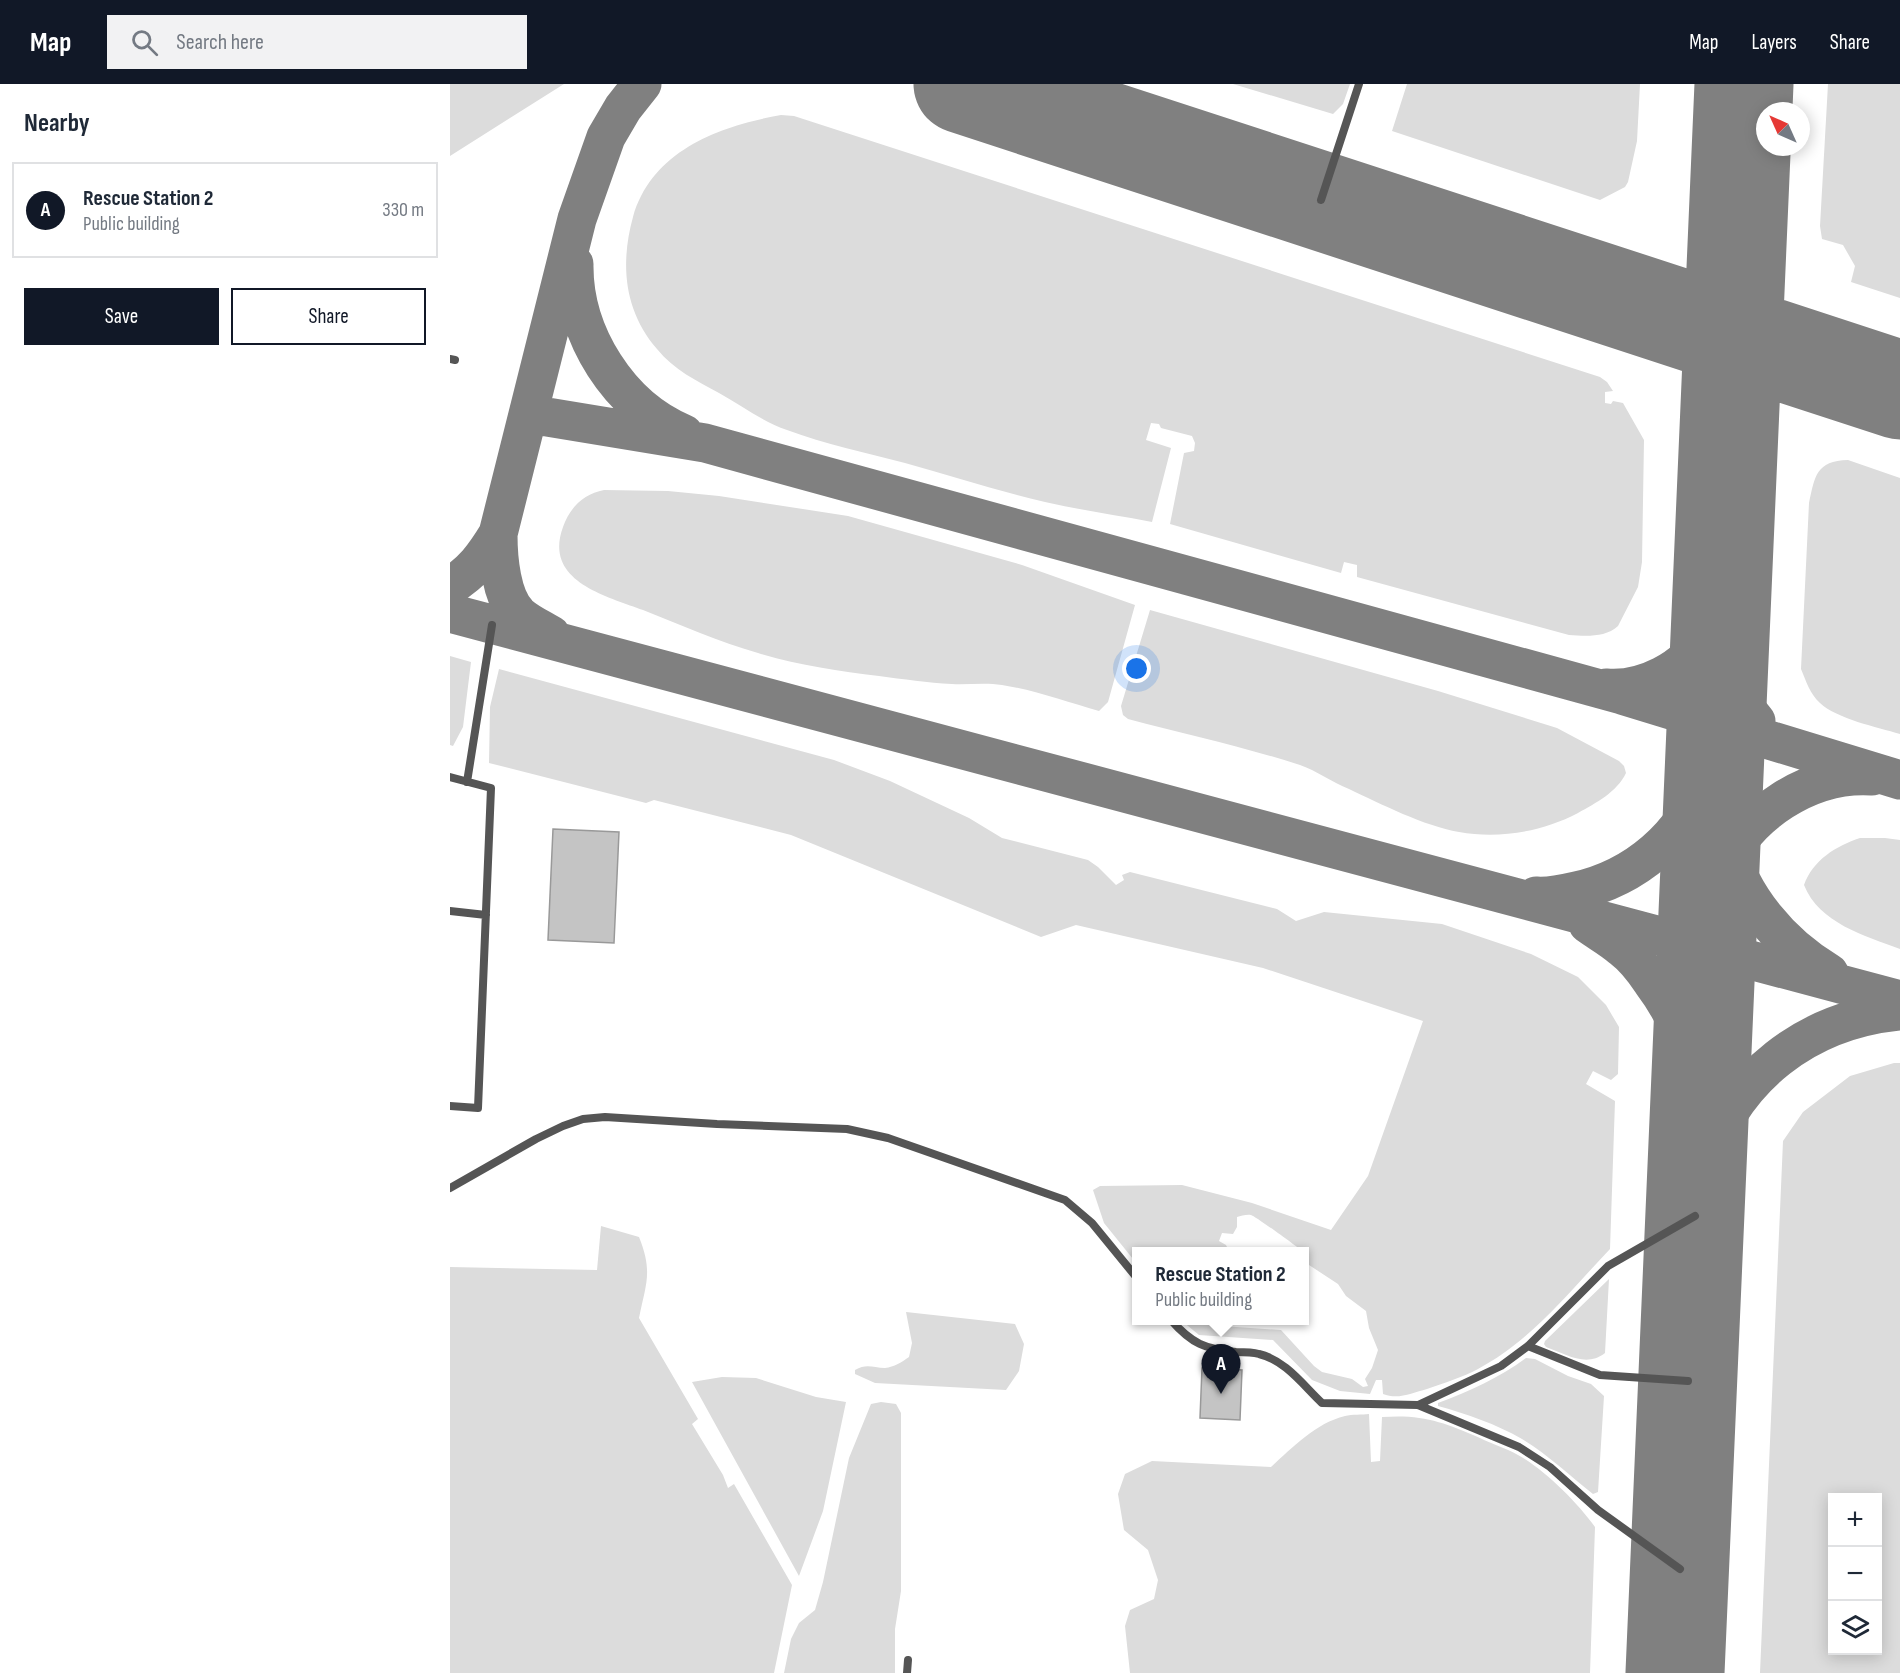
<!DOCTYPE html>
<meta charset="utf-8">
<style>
body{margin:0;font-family:"Sofia Sans Condensed",sans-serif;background:#f2f2f3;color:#1f2937}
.controls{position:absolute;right:18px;bottom:18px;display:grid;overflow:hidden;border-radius:0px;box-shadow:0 3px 15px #0003}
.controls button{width:54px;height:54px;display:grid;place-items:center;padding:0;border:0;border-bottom:2px solid #e0e1e3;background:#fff;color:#1f2937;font:30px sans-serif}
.compass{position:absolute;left:1306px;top:18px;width:54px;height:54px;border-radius:50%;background:#fff;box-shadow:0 3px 15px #0003;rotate:315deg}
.you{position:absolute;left:687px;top:585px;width:21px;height:21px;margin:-15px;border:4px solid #fff;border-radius:50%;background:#1a73e8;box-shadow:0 0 0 9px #1a73e833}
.badge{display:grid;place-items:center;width:39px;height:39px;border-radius:50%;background:#111827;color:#fff;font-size:20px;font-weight:700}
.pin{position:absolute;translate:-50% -50px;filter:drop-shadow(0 2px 3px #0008)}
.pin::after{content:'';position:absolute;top:32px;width:21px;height:18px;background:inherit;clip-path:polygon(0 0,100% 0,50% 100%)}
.popup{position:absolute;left:682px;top:1163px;width:177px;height:78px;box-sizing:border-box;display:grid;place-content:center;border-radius:0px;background:#fff;filter:drop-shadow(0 2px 4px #0005);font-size:20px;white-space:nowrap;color:#747a83}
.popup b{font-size:22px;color:#1f2937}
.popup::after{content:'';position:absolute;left:50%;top:100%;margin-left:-12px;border:12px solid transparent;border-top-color:#fff}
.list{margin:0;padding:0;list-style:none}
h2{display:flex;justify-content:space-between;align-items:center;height:78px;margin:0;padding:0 24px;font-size:26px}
h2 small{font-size:20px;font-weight:400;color:#747a83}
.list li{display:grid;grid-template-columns:39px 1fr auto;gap:18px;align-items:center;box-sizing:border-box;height:96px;margin:0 12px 12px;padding:0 12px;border:2px solid #e0e1e3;border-radius:0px}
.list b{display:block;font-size:22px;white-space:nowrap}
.list p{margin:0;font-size:20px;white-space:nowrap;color:#747a83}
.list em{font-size:20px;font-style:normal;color:#747a83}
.actions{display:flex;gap:12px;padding:18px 24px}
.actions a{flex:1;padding:14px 0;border:2px solid #111827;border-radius:0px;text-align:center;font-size:21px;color:#111827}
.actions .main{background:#111827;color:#fff}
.icon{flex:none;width:33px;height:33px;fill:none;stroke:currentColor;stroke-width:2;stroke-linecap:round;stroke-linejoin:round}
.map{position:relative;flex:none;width:1450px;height:1589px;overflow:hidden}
header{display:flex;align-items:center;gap:36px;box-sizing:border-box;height:84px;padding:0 30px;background:#111827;color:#fff}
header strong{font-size:28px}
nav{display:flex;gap:33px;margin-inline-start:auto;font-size:21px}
.search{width:420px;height:54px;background:#f2f2f3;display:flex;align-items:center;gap:15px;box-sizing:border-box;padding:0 21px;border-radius:0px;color:#747a83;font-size:22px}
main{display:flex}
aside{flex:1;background:#fff}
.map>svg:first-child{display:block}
.green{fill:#dcdcdc;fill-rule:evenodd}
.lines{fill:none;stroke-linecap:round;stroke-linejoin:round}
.taxiway{stroke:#808080;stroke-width:39}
.runway{stroke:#808080;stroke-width:99}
.building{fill:#c4c4c4;stroke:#999;stroke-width:1.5}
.service{stroke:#555;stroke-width:8}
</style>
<header>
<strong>Map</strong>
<div class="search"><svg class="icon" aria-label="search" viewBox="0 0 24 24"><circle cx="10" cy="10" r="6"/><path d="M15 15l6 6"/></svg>Search here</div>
<nav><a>Map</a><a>Layers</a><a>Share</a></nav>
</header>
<main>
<aside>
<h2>Nearby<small></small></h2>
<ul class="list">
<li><span class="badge">A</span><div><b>Rescue Station 2</b><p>Public building</p></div><em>330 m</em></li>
</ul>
<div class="actions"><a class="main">Save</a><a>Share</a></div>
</aside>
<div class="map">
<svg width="1450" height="1589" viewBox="0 0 1450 1589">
<rect width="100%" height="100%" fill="#fff"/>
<path class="green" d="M 0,0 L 114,0 L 0,72 Z
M 783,0 L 900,0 L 893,20 L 883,30 Z
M 957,0 L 1190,0 L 1187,57 L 1178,98 L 1175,103 L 1150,116 L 942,47 Z
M 1378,0 L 1450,0 L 1450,214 L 1401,198 L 1405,182 L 1393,161 L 1372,155 L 1370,142 Z
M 331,31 L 344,32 L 1150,293 L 1157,298 L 1163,307 L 1155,308 L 1155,319 L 1161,320 L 1163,317 L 1173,319 L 1194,356 L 1192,478 L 1188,503 L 1168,542 C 1155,554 1135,552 1119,551 L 907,493 L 907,481 L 894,478 L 891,489 L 720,440 L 734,369 L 744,367 L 745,359 L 742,352 L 711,344 L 709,340 L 701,339 L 696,356 L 721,364 L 702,438 C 666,431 630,426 595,418 C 548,407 501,392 455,379 C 416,369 375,360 337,346 C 313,338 291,321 269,309 C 247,297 224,286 207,265 C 174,227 170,180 183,133 C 202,66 270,42 331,31 Z
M 1398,376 L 1450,394 L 1450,650 C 1427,643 1387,635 1370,619 C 1360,610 1356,597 1351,585 L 1359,419 C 1365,392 1366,377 1398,376 Z
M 154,406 L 218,407 L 269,412 L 398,432 L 572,481 L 685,521 L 658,618 L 649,627 C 617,618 584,606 552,601 C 535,598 518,601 502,600 C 478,599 453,595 429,592 C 389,587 347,581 308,569 C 269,558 231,541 193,526 C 156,512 93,497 113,443 C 120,423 134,410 154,406 Z
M 700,526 L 988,607 L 1107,644 L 1169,677 L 1174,682 L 1176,689 C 1167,708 1146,719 1128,729 C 1092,748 1049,755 1009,748 C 974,742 931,720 899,705 C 882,698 867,687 850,681 C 794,663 735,650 678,635 L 673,631 L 671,622 Z
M 0,572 L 21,578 L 13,643 L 3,662 L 0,661 Z
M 49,585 L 384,676 L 440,697 L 519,734 L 552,754 L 638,776 L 648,783 L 666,801 L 674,796 L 672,791 L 680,788 L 827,825 L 846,837 L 874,828 L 992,840 L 1081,870 L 1128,893 L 1156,921 L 1169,943 L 1168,990 L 1161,996 L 1143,987 L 1136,1000 L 1165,1017 L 1160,1165 C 1119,1208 1081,1257 1028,1285 C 1013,1293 994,1299 977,1305 C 962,1309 948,1316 933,1310 L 932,1296 L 926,1296 L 920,1310 L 890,1307 L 862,1296 L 823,1256 L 749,1251 L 732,1237 L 752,1237 L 757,1241 L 831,1246 L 864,1282 L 872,1288 L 902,1295 L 913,1303 L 918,1302 L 915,1295 L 922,1284 L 928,1266 L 919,1244 L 916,1227 L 896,1212 L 888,1200 L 859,1181 L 855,1168 L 852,1167 C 849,1164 805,1132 801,1131 C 797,1130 791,1132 787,1133 L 787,1143 L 783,1150 L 772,1149 L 769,1157 L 776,1161 L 779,1167 L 687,1168 L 687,1180 L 654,1139 L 643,1106 L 650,1102 L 732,1101 L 802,1119 L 881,1146 L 918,1092 L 973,937 L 813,884 L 626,841 L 591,853 L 341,751 L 204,716 L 196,719 L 39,679 L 40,623 Z
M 1410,754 L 1435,754 L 1450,756 L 1450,865 C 1415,852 1369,839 1354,801 C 1363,776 1386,762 1410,754 Z
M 1444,979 L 1450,979 L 1450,1589 L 1310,1589 L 1333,1057 L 1353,1028 L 1400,992 ZM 1382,1414 L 1428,1414 L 1428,1566 L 1382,1566 Z
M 151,1142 L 189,1153 C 203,1188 196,1199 189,1234 L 248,1335 L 242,1340 L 273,1391 L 278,1404 L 284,1400 L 342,1501 L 324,1589 L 0,1589 L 0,1183 L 147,1186 Z
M 1159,1195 L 1155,1269 C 1136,1284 1116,1270 1096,1263 L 1094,1260 L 1095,1257 Z
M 456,1228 L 565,1240 L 574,1260 L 569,1287 L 556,1306 L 425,1299 L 405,1290 L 405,1286 C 417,1279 423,1284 435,1284 C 444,1283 452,1278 459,1273 L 462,1259 Z
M 1076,1274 L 1085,1275 L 1118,1292 L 1141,1300 L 1154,1312 L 1148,1408 L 1143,1410 C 1119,1391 1097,1370 1072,1355 C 1046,1340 1017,1330 988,1322 L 988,1319 C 1020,1307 1049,1294 1076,1274 Z
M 272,1293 L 306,1294 L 366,1313 L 396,1318 L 373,1427 L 349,1492 L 242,1298 Z
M 431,1318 L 446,1320 L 451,1329 L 451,1507 L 445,1545 L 445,1589 L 334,1589 L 341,1555 L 349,1539 L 365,1526 L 373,1498 L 399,1374 L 421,1320 Z
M 919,1330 L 921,1378 L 930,1377 L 932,1333 C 972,1330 994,1338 1030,1354 C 1042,1360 1056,1364 1068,1371 C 1094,1385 1128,1419 1145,1443 L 1140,1589 L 680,1589 L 675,1542 L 680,1526 L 704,1515 L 708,1496 L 698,1466 L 674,1446 L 668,1410 L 675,1390 L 702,1377 L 821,1383 C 843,1363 866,1339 895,1332 C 902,1330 912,1331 919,1330 Z"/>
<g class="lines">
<path class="taxiway" d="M 124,180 C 123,250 169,323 234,350
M 79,330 L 255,359 L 1172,611 L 1450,696
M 48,450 C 48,474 51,514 69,531 C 78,539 91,545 101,551
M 0,502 C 23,488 34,473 48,450 L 127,135 L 156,53 L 173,24 L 192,0
M 1272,528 C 1273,569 1277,605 1306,637
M 0,529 L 1450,916
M 1156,604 C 1193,607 1236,586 1255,552 C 1265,536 1269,517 1273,499
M 1266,675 C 1268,702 1268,731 1276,758 C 1291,813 1330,860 1379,889
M 1086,812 C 1099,813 1113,810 1126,807 C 1185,794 1235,752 1255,694 C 1263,669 1265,643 1267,617
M 1138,840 C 1149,848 1162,855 1172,864 C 1184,873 1194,886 1202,898 C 1238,946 1245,986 1249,1044
M 1258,845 C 1262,826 1265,806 1272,787 C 1295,730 1360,688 1422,692
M 1245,1132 C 1248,1116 1249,1098 1254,1083 C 1283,992 1357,936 1450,927"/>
<path class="runway" d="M 513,0 L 1450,306
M 1225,1589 L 1294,0"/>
</g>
<path class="building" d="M 103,745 L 169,748 L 164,859 L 98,856 Z
M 752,1284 L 792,1286 L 790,1336 L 750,1334 Z"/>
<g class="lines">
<path class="service" d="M 871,116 L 909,0
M 0,275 L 5,276
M 0,693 L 41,704 L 28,1024 L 0,1022
M 17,698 L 42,541
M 0,827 L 36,831
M 0,1104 L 86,1055 L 113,1042 L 133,1035 L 155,1033 L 267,1040 L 397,1045 L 438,1054 L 615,1116 L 642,1139 L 687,1194
M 721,1236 C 742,1260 755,1265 786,1268 C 793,1268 802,1268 809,1270 C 835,1276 853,1301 872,1319 L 968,1321 L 1069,1363 L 1100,1383 L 1148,1426 L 1230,1485
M 1078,1262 L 1150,1291 L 1238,1297
M 968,1321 L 1051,1282 L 1078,1262 L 1158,1182 L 1245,1132
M 457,1589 L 458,1576"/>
</g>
</svg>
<div class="controls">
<button>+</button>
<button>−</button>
<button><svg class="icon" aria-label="layers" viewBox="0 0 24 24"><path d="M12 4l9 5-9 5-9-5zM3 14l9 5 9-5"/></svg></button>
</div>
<svg class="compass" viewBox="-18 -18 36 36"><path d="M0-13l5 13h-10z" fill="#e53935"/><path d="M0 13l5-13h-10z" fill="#747a83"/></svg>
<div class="you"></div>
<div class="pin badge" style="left:771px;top:1310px">A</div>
<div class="popup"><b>Rescue Station 2</b>Public building</div>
</div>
</main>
